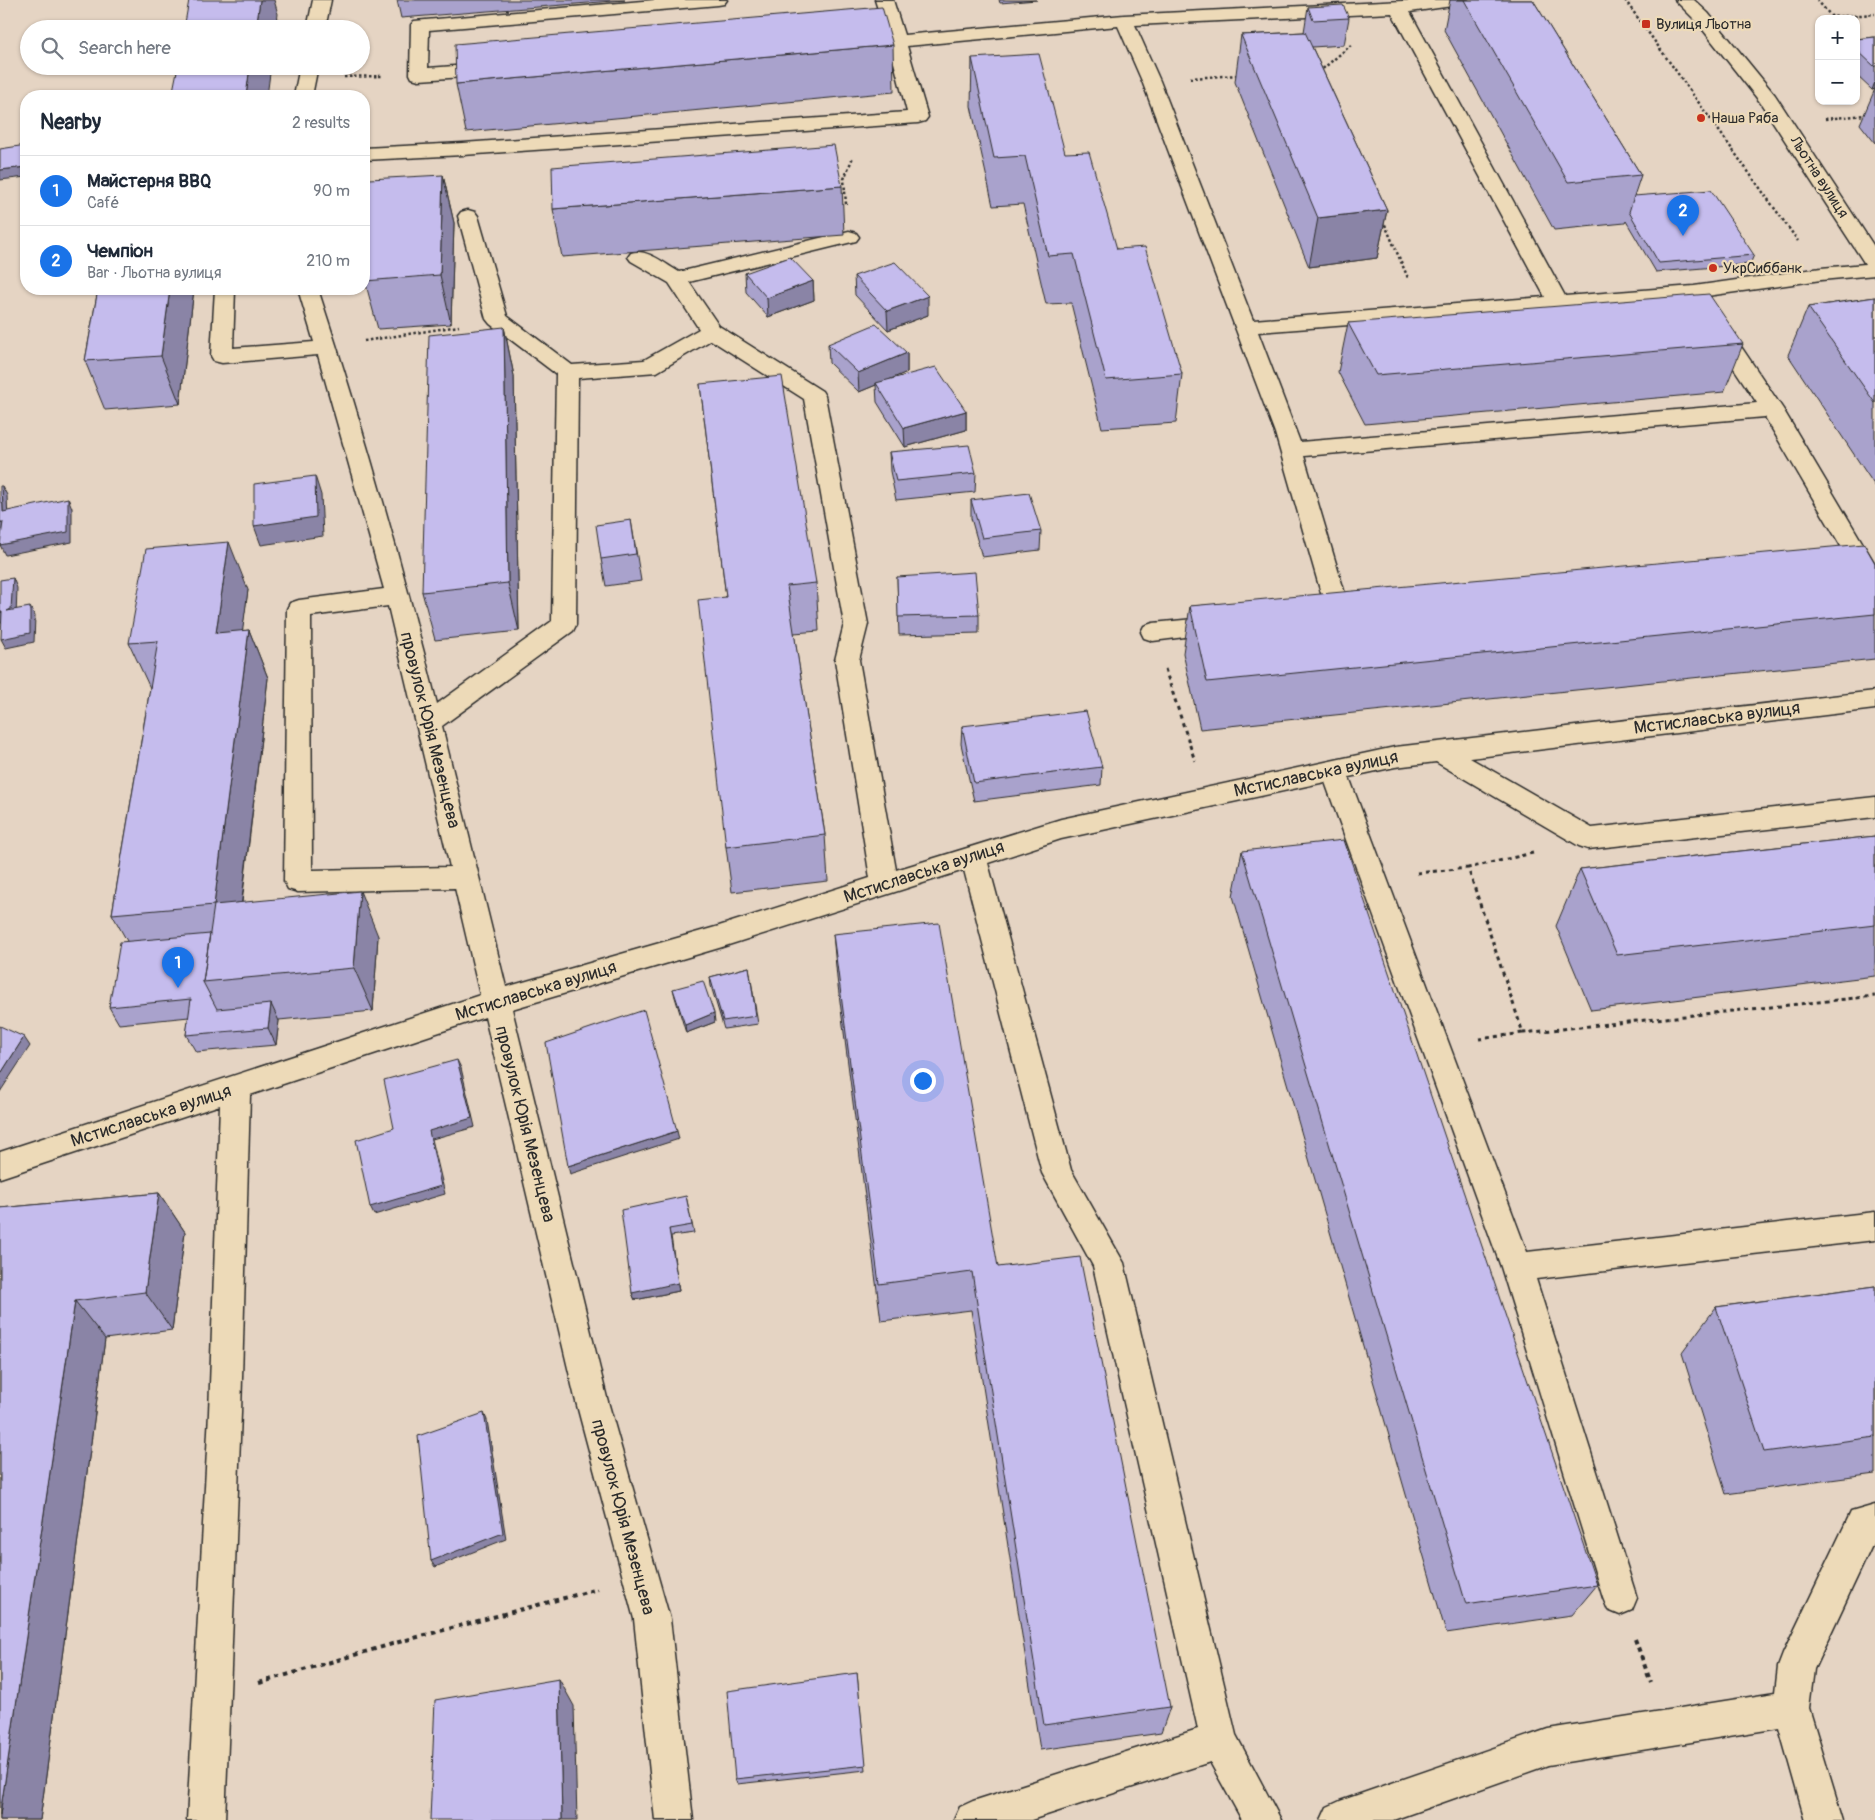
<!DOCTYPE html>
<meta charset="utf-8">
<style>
body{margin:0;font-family:Pangolin,sans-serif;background:#f2f2f3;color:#1f2937}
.controls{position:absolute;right:15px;top:15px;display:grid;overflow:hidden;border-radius:10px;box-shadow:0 1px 4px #0004}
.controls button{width:45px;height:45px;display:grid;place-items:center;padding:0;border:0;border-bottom:1px solid #e0e1e3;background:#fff;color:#1f2937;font:25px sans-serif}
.you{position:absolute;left:922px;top:1080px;width:18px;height:18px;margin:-12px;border:4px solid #fff;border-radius:50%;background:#1a73e8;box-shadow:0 0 0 8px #1a73e833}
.badge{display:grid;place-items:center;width:32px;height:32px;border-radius:50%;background:#1a73e8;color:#fff;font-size:16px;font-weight:700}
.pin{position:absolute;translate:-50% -41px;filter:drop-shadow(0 1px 2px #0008)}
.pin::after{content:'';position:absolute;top:26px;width:18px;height:15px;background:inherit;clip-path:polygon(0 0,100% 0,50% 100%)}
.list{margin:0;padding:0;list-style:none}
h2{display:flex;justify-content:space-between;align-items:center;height:65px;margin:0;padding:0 20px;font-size:21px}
h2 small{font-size:16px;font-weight:400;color:#747a83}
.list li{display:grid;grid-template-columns:32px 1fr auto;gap:15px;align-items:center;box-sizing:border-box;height:70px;padding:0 20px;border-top:1px solid #e0e1e3}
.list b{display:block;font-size:19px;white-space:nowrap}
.list p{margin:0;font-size:16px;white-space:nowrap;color:#747a83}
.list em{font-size:16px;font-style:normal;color:#747a83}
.icon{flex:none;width:28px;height:28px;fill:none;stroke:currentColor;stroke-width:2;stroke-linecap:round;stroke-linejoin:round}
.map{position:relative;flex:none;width:1875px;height:1820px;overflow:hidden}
.search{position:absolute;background:#fff;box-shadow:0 1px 4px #0004;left:20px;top:20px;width:350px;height:55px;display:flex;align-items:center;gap:12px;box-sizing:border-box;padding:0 18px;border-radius:28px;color:#747a83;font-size:19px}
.panel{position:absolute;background:#fff;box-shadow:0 1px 4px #0004;left:20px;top:90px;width:350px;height:205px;border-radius:20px}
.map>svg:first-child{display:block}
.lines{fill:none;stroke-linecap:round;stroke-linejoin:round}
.minor-casing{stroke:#2b2b2b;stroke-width:3}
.path-far2{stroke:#2b2b2b;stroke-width:2.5;stroke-dasharray:2.5 2.5;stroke-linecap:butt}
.path-far1{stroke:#2b2b2b;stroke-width:3;stroke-dasharray:4 4;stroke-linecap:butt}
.path{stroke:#2b2b2b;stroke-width:4;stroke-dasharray:4.5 4.5;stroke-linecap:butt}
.minor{fill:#eddab8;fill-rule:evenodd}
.wall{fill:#a9a2cc;stroke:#2b2b2b}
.shaded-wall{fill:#8a84a6;stroke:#2b2b2b}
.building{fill:#c5bced;stroke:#2b2b2b}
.poi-dot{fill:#c8321e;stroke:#eddab8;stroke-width:2}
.labels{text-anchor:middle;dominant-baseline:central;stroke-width:4.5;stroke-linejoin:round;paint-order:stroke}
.far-poi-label{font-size:15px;fill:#2b2b2b;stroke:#eddab8;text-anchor:start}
.far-street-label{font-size:15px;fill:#2b2b2b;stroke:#eddab8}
.street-label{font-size:18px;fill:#2b2b2b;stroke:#eddab8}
</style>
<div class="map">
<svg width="1875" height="1820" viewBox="0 0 1875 1820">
<rect width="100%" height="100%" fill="#e5d4c3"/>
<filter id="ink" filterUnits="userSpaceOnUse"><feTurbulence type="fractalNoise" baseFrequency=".02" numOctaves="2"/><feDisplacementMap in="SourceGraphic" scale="10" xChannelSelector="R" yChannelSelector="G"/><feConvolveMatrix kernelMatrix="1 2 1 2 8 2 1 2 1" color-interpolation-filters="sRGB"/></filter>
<g filter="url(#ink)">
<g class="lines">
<g class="minor-casing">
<path id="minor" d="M 313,0 L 331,0 L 325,29 L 307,29 Z
M 654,0 L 727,0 L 724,4 L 718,5 L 429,30 L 428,68 L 494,63 L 501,65 L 503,69 L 501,73 L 494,75 L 419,80 L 412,78 L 410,74 L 411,25 L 414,21 Z
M 875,0 L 893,0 L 904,35 L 1124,15 L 1422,0 L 1468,0 L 1465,4 L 1459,5 L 1410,12 L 1565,296 L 1694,286 L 1821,268 L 1865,264 L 1760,102 L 1696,21 L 1675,0 L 1694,0 L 1708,13 L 1775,95 L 1875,248 L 1875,275 L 1821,280 L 1707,296 L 1783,409 L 1875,564 L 1871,570 L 1863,572 L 1855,570 L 1765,417 L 1304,456 L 1351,614 L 1348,620 L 1339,623 L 1330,620 L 1327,614 L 1275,433 L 1142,81 L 1118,26 L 907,46 L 928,117 L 925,121 L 918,123 L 463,155 L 364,160 L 364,148 L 463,143 L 907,112 L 890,47 L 872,47 L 869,43 L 872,39 L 887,37 ZM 1392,13 L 1545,297 L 1253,320 L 1160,81 L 1135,25 ZM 1688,299 L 1757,403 L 1300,442 L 1258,332 Z
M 300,66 L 318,66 L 312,96 L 294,96 Z
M 468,210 L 475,212 L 478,216 L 507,316 L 572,365 L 644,360 L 699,329 L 669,283 L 631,261 L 628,257 L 631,253 C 647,248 665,264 679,272 L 849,231 L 856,233 L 859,237 L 856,241 L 689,282 L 719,326 L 822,391 L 825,396 L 868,624 L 859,660 L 896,870 L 1061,819 L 1395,747 L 1875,691 L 1875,709 L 1470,758 L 1592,828 L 1875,797 L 1875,817 L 1588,849 L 1579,846 L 1436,762 L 1395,767 L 1349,777 L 1527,1252 L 1875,1212 L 1875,1240 L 1536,1279 L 1637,1598 L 1632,1610 L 1620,1615 L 1608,1610 L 1603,1598 L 1501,1267 L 1325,782 L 1061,839 L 988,863 L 1071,1170 L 1124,1263 L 1236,1735 L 1281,1820 L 1242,1820 L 1210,1762 L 1031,1820 L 954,1820 L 960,1807 L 973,1801 L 1198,1729 L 1093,1266 L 1042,1173 L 964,870 L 719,948 L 512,1009 L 607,1398 L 670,1619 L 693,1820 L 655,1820 L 634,1619 L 575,1398 L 485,1017 L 250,1095 L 241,1413 L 225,1820 L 187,1820 L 209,1413 L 220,1105 L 0,1178 L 0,1152 L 480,995 L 455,888 L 298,892 L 288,889 L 284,881 L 287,609 L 290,603 L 299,600 L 384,589 L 318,355 L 222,363 L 214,361 L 211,356 L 215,289 L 235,289 L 233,348 L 314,342 L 298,289 L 318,289 C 363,426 402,564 437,704 L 552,621 L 556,374 L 490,324 L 486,319 L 458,216 L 461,212 ZM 711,340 L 804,399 L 844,624 L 835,660 L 870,878 L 719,926 L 506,987 L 442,726 L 573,631 L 576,625 L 578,378 L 657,372 ZM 388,606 L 450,867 L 312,870 L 311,616 Z
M 1224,616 L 1233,619 L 1236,625 L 1233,631 L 1153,641 L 1144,638 L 1141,632 L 1144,626 L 1153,623 Z
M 1875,1505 L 1875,1539 L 1814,1669 L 1809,1708 L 1843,1820 L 1805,1820 L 1779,1728 L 1548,1765 L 1393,1820 L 1321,1820 L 1327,1807 L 1340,1801 L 1548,1729 L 1775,1693 L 1778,1667 L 1783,1654 L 1851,1512 Z"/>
</g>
<path class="path-far2" d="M 1625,0 L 1798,241
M 1817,0 L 1832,17 L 1875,14
M 1319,72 L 1351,45
M 344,77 L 383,76
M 1190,78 L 1239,75
M 1825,119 L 1875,114
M 846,204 L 844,179 L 853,157
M 1383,220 L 1408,278
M 364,341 L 459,326"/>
<path class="path-far1" d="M 1165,669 L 1195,761
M 1533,853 L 1468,868 L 1523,1033 L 1875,996
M 1417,873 L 1468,868
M 1479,1039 L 1523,1033"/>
<path class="path" d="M 1635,1639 L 1651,1683
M 259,1683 L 399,1642 L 598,1589"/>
<use href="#minor" class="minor"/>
</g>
<path class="wall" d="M 397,0 L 625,0 L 401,18 Z
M 999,0 L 1037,0 L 1000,3 Z
M 1450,0 L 1533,0 L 1641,175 L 1634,196 L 1754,255 L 1750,264 L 1656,272 L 1626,221 L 1625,223 L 1554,230 L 1444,30 Z
M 1308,7 L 1349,18 L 1344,45 L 1312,47 L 1387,210 L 1377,258 L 1309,267 L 1235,82 L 1241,35 L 1304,32 Z
M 1875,37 L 1875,143 L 1860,124 L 1875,89 L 1872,90 L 1856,75 L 1856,39 Z
M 893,45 L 894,92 L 466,132 L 456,84 Z
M 972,58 L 1065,153 L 1117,249 L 1182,374 L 1176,423 L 1102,428 L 1071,303 L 1046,304 L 1023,204 L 993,206 L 971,106 Z
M 443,175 L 454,223 L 451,324 L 378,329 L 365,281 Z
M 842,186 L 844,235 L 562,257 L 553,209 Z
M 745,273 L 813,281 L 814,300 L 768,317 L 746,292 Z
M 854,276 L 928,315 L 888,330 L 855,295 Z
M 98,289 L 194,289 L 180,404 L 105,410 L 85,361 Z
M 1875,297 L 1875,486 L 1788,355 L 1808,307 Z
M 1348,323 L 1743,344 L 1724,392 L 1365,424 L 1338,372 Z
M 504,327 L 514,376 L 519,631 L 435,640 L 422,592 Z
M 828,344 L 907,353 L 907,372 L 887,380 L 966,411 L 966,430 L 905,447 L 877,402 L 876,385 L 859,392 L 829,363 Z
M 700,384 L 816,583 L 819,631 L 794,633 L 825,835 L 828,881 L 732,892 L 726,847 L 726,597 Z
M 889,452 L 976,473 L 975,492 L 896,500 L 890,471 Z
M 971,500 L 1041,531 L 1040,550 L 982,557 L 971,518 Z
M 631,520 L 641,581 L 606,586 L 601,559 Z
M 1875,563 L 1875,659 L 1200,729 L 1183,653 L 1190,606 Z
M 897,577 L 979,615 L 979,633 L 899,635 Z
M 248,590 L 242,631 L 249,630 L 268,678 L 242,903 L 378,936 L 373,1011 L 279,1020 L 276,1045 L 196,1052 L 186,1035 L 189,1017 L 119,1024 L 109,1007 L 127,941 L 112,914 L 150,688 L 129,643 Z
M 962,726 L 1102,767 L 1101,785 L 974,801 L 961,744 Z
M 1875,836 L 1875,976 L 1591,1010 L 1556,926 L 1580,869 Z
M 1242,851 L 1597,1585 L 1572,1615 L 1446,1633 L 1233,896 Z
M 833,934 L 998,1267 L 1170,1707 L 1161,1733 L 1040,1750 L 971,1310 L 881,1321 L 837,978 Z
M 749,967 L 758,1024 L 724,1029 L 711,986 L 710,977 Z
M 673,989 L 715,1022 L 686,1033 L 675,997 Z
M 159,1193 L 185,1232 L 172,1330 L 105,1339 L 40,1820 L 0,1820 L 0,1208 Z
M 686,1196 L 694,1233 L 671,1236 L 679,1291 L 635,1300 L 632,1293 Z
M 1875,1286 L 1875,1474 L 1726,1494 L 1682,1353 L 1716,1307 Z
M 857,1673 L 866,1770 L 737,1784 L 735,1779 Z"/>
<path class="shaded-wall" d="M 260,0 L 274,0 L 278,14 L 276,29 L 256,29 Z
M 250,66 L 271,66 L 267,96 L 246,96 Z
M 1875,82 L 1875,89 L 1872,90 Z
M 26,167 L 26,177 L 0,180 L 0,170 Z
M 443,175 L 454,223 L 451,324 L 440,275 Z
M 1387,210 L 1377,258 L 1309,267 L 1318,218 Z
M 813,281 L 814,300 L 768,317 L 767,298 Z
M 170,289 L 194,289 L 180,404 L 161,356 Z
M 928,296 L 928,315 L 888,330 L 887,311 Z
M 504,327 L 514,376 L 519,631 L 508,583 Z
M 907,353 L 907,372 L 877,385 L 876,383 L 876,385 L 859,392 L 858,373 Z
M 966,411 L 966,430 L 905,447 L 904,428 Z
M 315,476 L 321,495 L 323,536 L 261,545 L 254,526 Z
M 2,486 L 7,495 L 8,522 L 3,512 Z
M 68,498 L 72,508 L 72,542 L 5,555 L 0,545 Z
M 0,522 L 3,522 L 7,531 L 0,533 Z
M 229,542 L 248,590 L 236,680 L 216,633 Z
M 13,578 L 17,588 L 16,618 L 7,611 Z
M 30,607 L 35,616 L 34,642 L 6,648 L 1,639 Z
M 0,612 L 2,612 L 7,621 L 0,623 Z
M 249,630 L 268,678 L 236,950 L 214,905 Z
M 360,891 L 378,936 L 373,1011 L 354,968 Z
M 271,1004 L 279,1021 L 276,1045 L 268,1028 Z
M 714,1013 L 715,1022 L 686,1033 L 685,1025 Z
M 24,1037 L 30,1046 L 0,1092 L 0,1075 Z
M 457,1060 L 461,1068 L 475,1127 L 432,1139 L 445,1194 L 374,1215 L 370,1207 Z
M 677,1131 L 679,1139 L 570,1174 L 568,1166 Z
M 159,1193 L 185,1232 L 172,1330 L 145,1292 Z
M 669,1229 L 679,1291 L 635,1300 L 632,1293 Z
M 75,1301 L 105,1339 L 40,1820 L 0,1820 L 0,1815 Z
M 484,1413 L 487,1420 L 506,1539 L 435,1567 L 431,1561 Z
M 559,1679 L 574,1706 L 577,1820 L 562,1820 Z"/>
<path class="building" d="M 189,0 L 260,0 L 256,29 L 184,29 Z
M 1464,0 L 1533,0 L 1641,175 L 1568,182 Z
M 1343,5 L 1349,18 L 1313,20 L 1308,7 Z
M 882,7 L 893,45 L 456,84 L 455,44 Z
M 1305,32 L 1387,210 L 1318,218 L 1241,35 Z
M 1875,37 L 1875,67 L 1856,49 L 1856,39 Z
M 1039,54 L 1065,153 L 1089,152 L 1117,249 L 1145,247 L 1182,374 L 1106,380 L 1074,254 L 1048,256 L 1025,156 L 994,158 L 972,58 Z
M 178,66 L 250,66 L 246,96 L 172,96 Z
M 26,145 L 26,167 L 0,170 L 0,149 Z
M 834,145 L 842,186 L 553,209 L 552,167 Z
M 443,175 L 440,275 L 365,281 L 369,179 Z
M 1711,190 L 1754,255 L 1659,263 L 1629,212 L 1634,196 Z
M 790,257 L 813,281 L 767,298 L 745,273 Z
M 895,262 L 928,296 L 887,311 L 854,276 Z
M 98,289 L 170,289 L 161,356 L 85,361 Z
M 1709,294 L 1743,344 L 1376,375 L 1348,323 Z
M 1875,297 L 1875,403 L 1808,307 Z
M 876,324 L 907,353 L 858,373 L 828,344 Z
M 504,327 L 508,583 L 422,592 L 429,335 Z
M 936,367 L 966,411 L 904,428 L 876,383 Z
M 782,376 L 816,583 L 787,586 L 825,835 L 726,847 L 698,600 L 726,597 L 700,384 Z
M 969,445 L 976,473 L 896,481 L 889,452 Z
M 315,476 L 316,517 L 254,526 L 254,484 Z
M 0,486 L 2,486 L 3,512 L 68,498 L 68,532 L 0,545 L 3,522 L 0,522 Z
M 1029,493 L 1041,531 L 982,538 L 971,500 Z
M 631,520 L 636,554 L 601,559 L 596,525 Z
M 229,542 L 216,633 L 249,630 L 214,905 L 112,914 L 158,641 L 129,643 L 146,549 Z
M 1864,544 L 1875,563 L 1875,614 L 1207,682 L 1190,606 Z
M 975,572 L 979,615 L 898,617 L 897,577 Z
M 13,578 L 11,609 L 7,611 L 30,607 L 30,633 L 1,639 L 2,612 L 0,612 L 0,580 Z
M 1086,711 L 1102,767 L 974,783 L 962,726 Z
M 1875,836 L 1875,925 L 1617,955 L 1580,869 Z
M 1344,840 L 1597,1585 L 1466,1604 L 1242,851 Z
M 360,891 L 354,968 L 203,982 L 214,905 Z
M 939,923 L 998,1267 L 1080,1257 L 1170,1707 L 1044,1725 L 972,1272 L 879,1284 L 833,934 Z
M 210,934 L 203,982 L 217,1009 L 271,1004 L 268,1028 L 186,1035 L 191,999 L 109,1007 L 120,942 Z
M 749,967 L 756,1016 L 723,1021 L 710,977 Z
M 703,981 L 714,1013 L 685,1025 L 673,989 Z
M 644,1010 L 677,1131 L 568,1166 L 546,1043 Z
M 0,1026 L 24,1037 L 0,1075 Z
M 457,1060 L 472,1118 L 429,1131 L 441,1186 L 370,1207 L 356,1140 L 394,1128 L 384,1080 Z
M 159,1193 L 145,1292 L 75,1301 L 0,1815 L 0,1208 Z
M 686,1196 L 692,1225 L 669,1229 L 678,1283 L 632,1293 L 621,1210 Z
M 1875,1286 L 1875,1437 L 1764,1452 L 1716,1307 Z
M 484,1413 L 503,1533 L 431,1561 L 418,1436 Z
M 857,1673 L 866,1765 L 735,1779 L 727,1691 Z
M 559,1679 L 562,1820 L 430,1820 L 435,1700 Z"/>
</g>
<g class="poi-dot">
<rect x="1641" y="19" width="10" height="10" rx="2.5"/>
<circle cx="1701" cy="118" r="5"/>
<circle cx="1713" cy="268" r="5"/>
</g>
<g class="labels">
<g class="far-poi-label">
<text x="1656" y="24">Вулиця Льотна</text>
<text x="1711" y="118">Наша Ряба</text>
<text x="1723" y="268">УкрСиббанк</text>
</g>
<g class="far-street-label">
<text transform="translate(1819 177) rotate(57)">Льотна вулиця</text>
</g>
<g class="street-label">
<text transform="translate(1717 718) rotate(-7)">Мстиславська вулиця</text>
<text transform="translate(430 730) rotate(76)">провулок Юрія Мезенцева</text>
<text transform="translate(1316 774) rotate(-12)">Мстиславська вулиця</text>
<text transform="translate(924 872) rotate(-18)">Мстиславська вулиця</text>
<text transform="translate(536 991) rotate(-17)">Мстиславська вулиця</text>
<text transform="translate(151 1116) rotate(-18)">Мстиславська вулиця</text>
<text transform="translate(525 1124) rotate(76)">провулок Юрія Мезенцева</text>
<text transform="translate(623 1517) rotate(75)">провулок Юрія Мезенцева</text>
</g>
</g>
</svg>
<div class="controls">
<button>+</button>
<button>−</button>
</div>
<div class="you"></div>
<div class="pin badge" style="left:178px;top:988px">1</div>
<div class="pin badge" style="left:1683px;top:236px">2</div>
<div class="search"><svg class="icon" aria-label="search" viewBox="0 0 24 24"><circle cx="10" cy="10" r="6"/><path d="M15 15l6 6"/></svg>Search here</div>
<section class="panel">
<h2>Nearby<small>2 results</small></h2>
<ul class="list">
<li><span class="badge">1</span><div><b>Майстерня BBQ</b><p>Café</p></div><em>90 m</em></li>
<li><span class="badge">2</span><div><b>Чемпіон</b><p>Bar · Льотна вулиця</p></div><em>210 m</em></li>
</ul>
</section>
</div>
